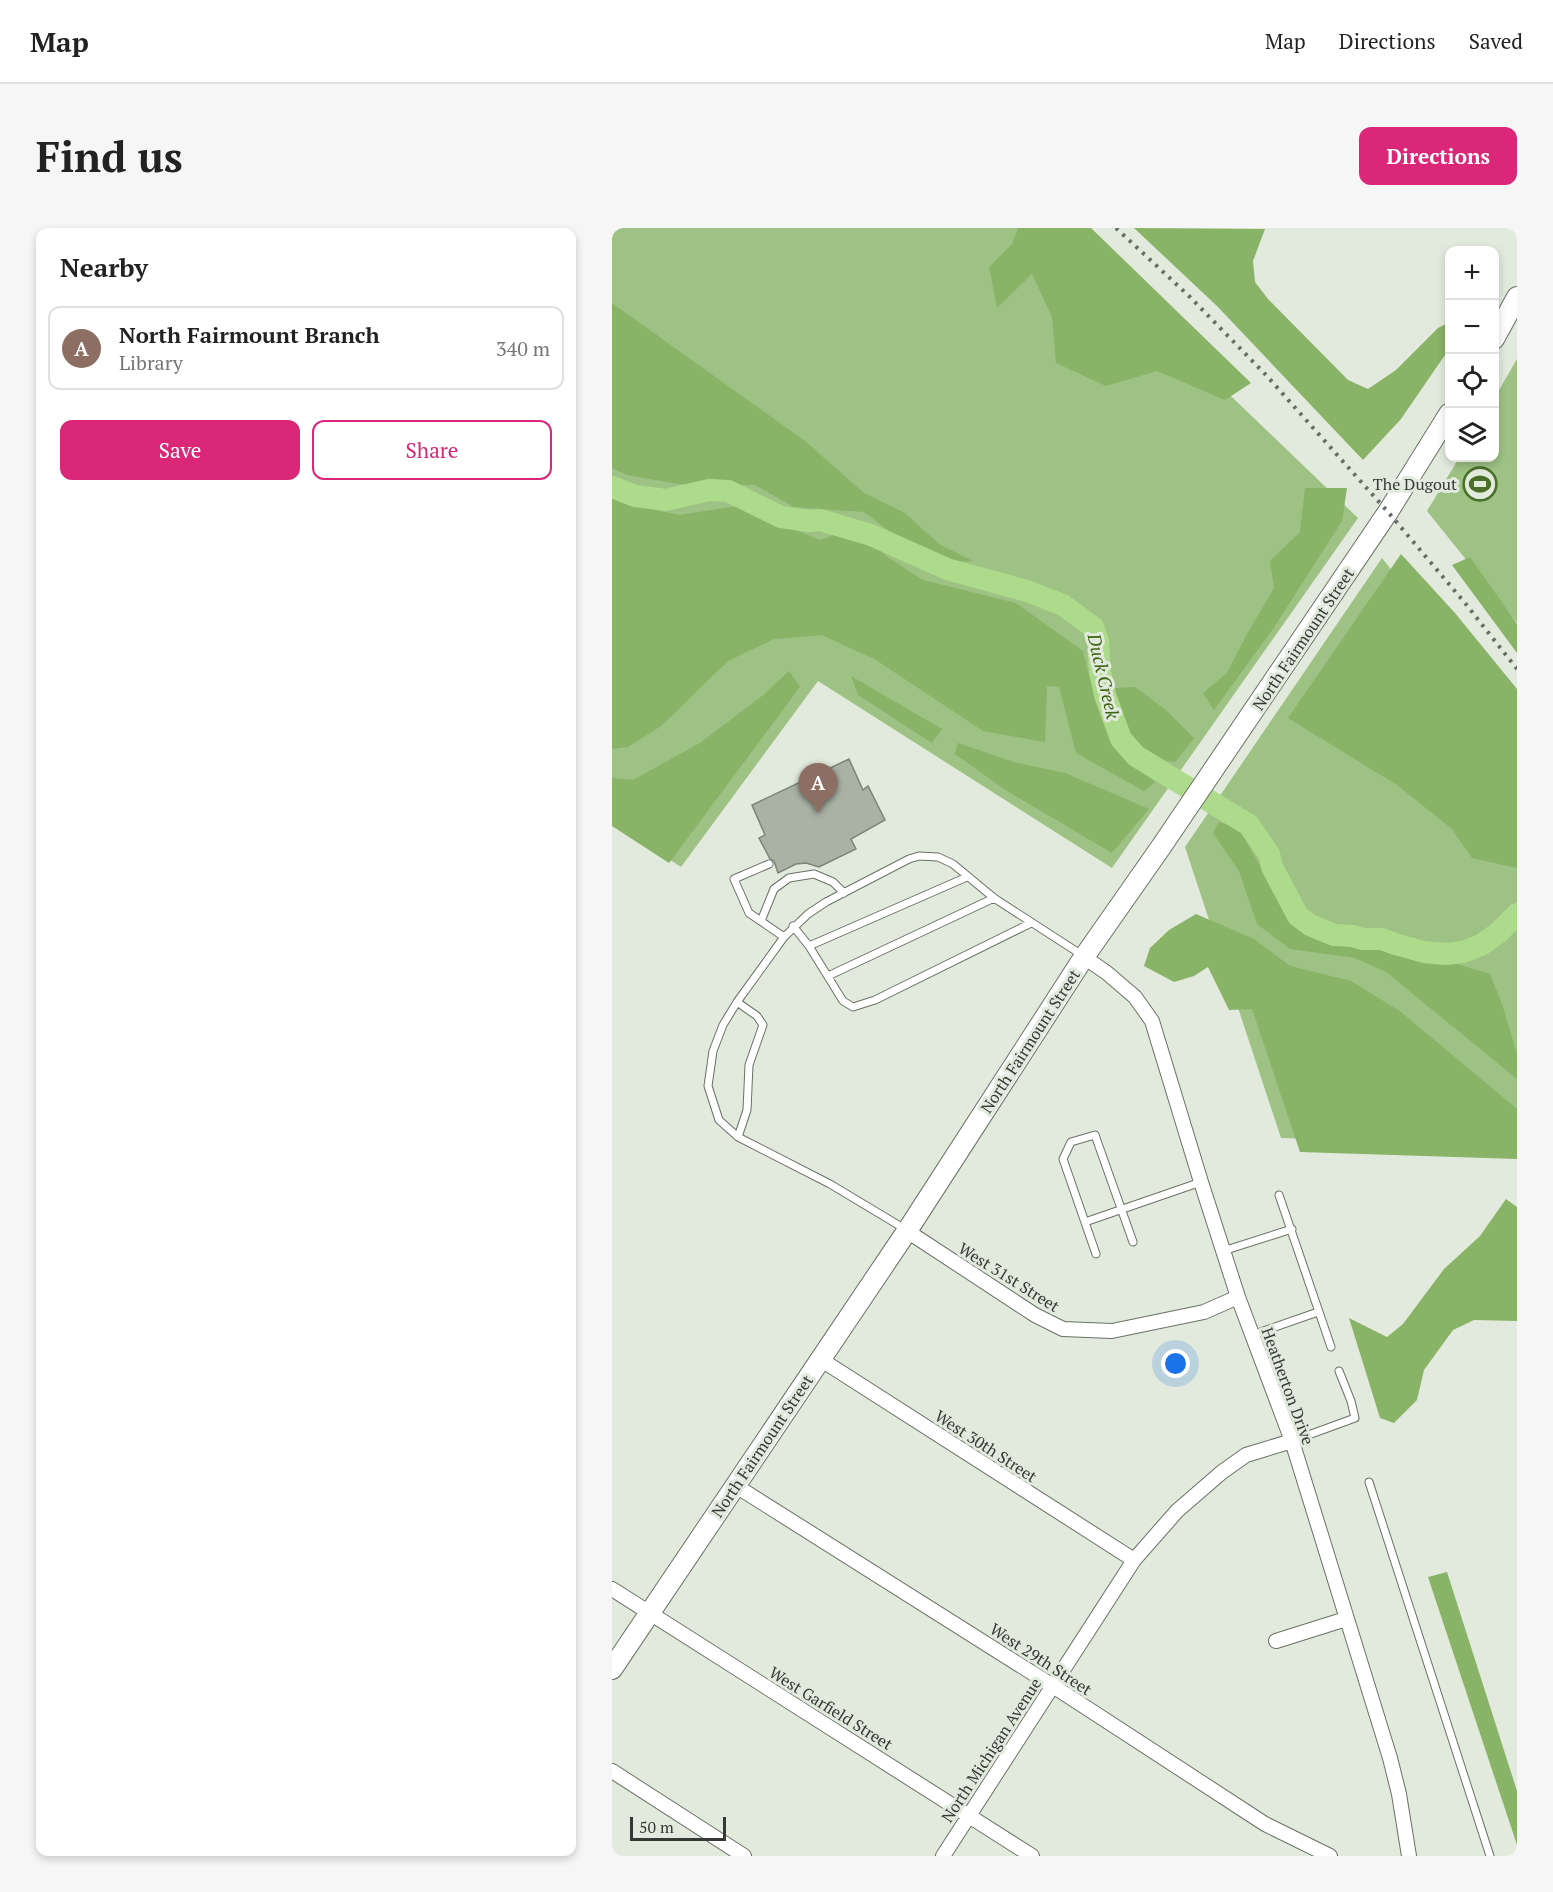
<!DOCTYPE html>
<meta charset="utf-8">
<style>
body{margin:0;font-family:"PT Serif",serif;background:#f6f6f6;color:#222}
.controls{position:absolute;right:18px;top:18px;display:grid;overflow:hidden;border-radius:12px;box-shadow:0 3px 9px #0003}
.controls button{width:54px;height:54px;display:grid;place-items:center;padding:0;border:0;border-bottom:2px solid #e0e0e0;background:#fff;color:#222;font:30px sans-serif}
.scale{position:absolute;left:18px;bottom:15px;width:96px;box-sizing:border-box;padding-left:6px;border:3px solid #353833;border-top:0;font-size:16px;line-height:21px;white-space:nowrap;color:#353833;-webkit-text-stroke:4px #e2eadd;paint-order:stroke}
.you{position:absolute;left:564px;top:1136px;width:21px;height:21px;margin:-15px;border:4px solid #fff;border-radius:50%;background:#1a73e8;box-shadow:0 0 0 9px #1a73e833}
.badge{display:grid;place-items:center;width:39px;height:39px;border-radius:50%;background:#db2777;color:#fff;font-size:20px;font-weight:700}
.pin{position:absolute;translate:-50% -50px;filter:drop-shadow(0 2px 3px #0008)}
.pin::after{content:'';position:absolute;top:32px;width:21px;height:18px;background:inherit;clip-path:polygon(0 0,100% 0,50% 100%)}
.list{margin:0;padding:0;list-style:none}
h2{display:flex;justify-content:space-between;align-items:center;height:78px;margin:0;padding:0 24px;font-size:26px}
h2 small{font-size:20px;font-weight:400;color:#767676}
.list li{display:grid;grid-template-columns:39px 1fr auto;gap:18px;align-items:center;box-sizing:border-box;height:84px;margin:0 12px 12px;padding:0 12px;border:2px solid #e0e0e0;border-radius:12px}
.list b{display:block;font-size:22px;white-space:nowrap}
.list p{margin:0;font-size:20px;white-space:nowrap;color:#767676}
.list em{font-size:20px;font-style:normal;color:#767676}
.actions{display:flex;gap:12px;padding:18px 24px}
.actions a{flex:1;padding:14px 0;border:2px solid #db2777;border-radius:12px;text-align:center;font-size:21px;color:#db2777}
.actions .main{background:#db2777;color:#fff}
.icon{flex:none;width:33px;height:33px;fill:none;stroke:currentColor;stroke-width:2;stroke-linecap:round;stroke-linejoin:round}
.map{position:relative;flex:none;width:905px;height:1628px;overflow:hidden;border-radius:12px}
header{display:flex;align-items:center;gap:36px;box-sizing:border-box;height:84px;padding:0 30px;background:#fff;border-bottom:2px solid #e0e0e0}
header strong{font-size:28px}
nav{display:flex;gap:33px;margin-inline-start:auto;font-size:21px}
.intro{display:flex;align-items:center;justify-content:space-between;box-sizing:border-box;height:144px;padding:0 36px}
h1{margin:0;font-size:42px}
.button{padding:15px 27px;border-radius:12px;background:#db2777;color:#fff;font-size:21px;font-weight:700}
main{display:flex;gap:36px;padding:0 36px}
aside{flex:1;background:#fff;border-radius:12px;box-shadow:0 3px 9px #0003}
.map>svg:first-child{display:block}
.green{fill:#9ec184}
.forest{fill:#89b366}
.lines{fill:none;stroke-linecap:round;stroke-linejoin:round}
.river{stroke:#aeda8b;stroke-width:22}
.building{fill:#aab2a5;stroke:#7d8478;stroke-width:1.5}
.lane-casing{stroke:#6a7165;stroke-width:9}
.street-casing{stroke:#6a7165;stroke-width:16}
.secondary-casing{stroke:#6a7165;stroke-width:22}
.lane{stroke:#fff;stroke-width:7}
.street{stroke:#fff;stroke-width:14}
.secondary{stroke:#fff;stroke-width:20}
.rail{stroke:#676c64;stroke-width:4;stroke-dasharray:3 6;stroke-linecap:butt}
.labels{text-anchor:middle;dominant-baseline:central;stroke-width:6;stroke-linejoin:round;paint-order:stroke}
.poi-label{font-size:16px;fill:#353833;stroke:#e2eadd;text-anchor:end}
.street-label{font-size:16px;fill:#353833;stroke:#e2eadd}
.water-label{font-size:18px;font-style:italic;fill:#3d6413;stroke:#e2eadd}
</style>
<header>
<strong>Map</strong>
<nav><a>Map</a><a>Directions</a><a>Saved</a></nav>
</header>
<div class="intro"><h1>Find us</h1><a class="button">Directions</a></div>
<main>
<aside>
<h2>Nearby<small></small></h2>
<ul class="list">
<li><span class="badge" style="background:#8d6e63">A</span><div><b>North Fairmount Branch</b><p>Library</p></div><em>340 m</em></li>
</ul>
<div class="actions"><a class="main">Save</a><a>Share</a></div>
</aside>
<div class="map">
<svg width="905" height="1628" viewBox="0 0 905 1628">
<rect width="100%" height="100%" fill="#e2eadd"/>
<path class="green" d="M 0,0 L 444,0 L 746,290 L 500,640 L 206,453 L 69,639 L 0,593 Z
M 905,131 L 905,395 L 815,283 L 847,230 L 882,230 L 883,169 Z
M 770,330 L 905,501 L 905,916 L 669,910 L 573,619 Z"/>
<path class="forest" d="M 406,0 L 479,0 L 639,155 L 613,172 L 545,143 L 494,158 L 444,135 L 440,89 L 420,46 L 385,80 L 377,39 L 400,16 Z
M 522,0 L 653,1 L 641,33 L 643,54 L 656,71 L 736,152 L 756,161 L 784,142 L 826,100 L 836,95 L 835,124 L 789,191 L 751,232 L 605,78 Z
M 0,75 L 193,213 L 252,265 L 293,285 L 327,316 L 361,333 L 337,334 L 290,313 L 252,284 L 182,279 L 143,257 L 66,256 L 15,247 L 0,240 Z
M 693,260 L 735,260 L 730,293 L 661,401 L 602,482 L 591,465 L 615,445 L 636,404 L 662,360 L 658,333 L 688,304 Z
M 0,269 L 15,276 L 67,287 L 126,278 L 208,312 L 252,296 L 274,328 L 311,352 L 404,375 L 471,423 L 476,444 L 505,523 L 543,554 L 532,563 L 464,525 L 447,459 L 435,458 L 433,514 L 371,503 L 264,432 L 210,407 L 162,411 L 116,433 L 49,498 L 16,519 L 0,521 Z
M 789,326 L 843,385 L 905,461 L 905,640 L 860,630 L 839,600 L 785,557 L 676,490 Z
M 858,329 L 905,396 L 905,425 L 840,337 Z
M 177,443 L 188,459 L 57,635 L 0,598 L 0,550 L 21,552 L 88,515 L 150,468 Z
M 239,448 L 330,501 L 320,515 L 246,467 Z
M 523,459 L 555,483 L 582,510 L 563,534 L 538,530 L 516,512 L 503,480 L 502,460 Z
M 346,515 L 405,535 L 453,545 L 537,581 L 500,625 L 395,563 L 343,526 Z
M 607,594 L 626,600 L 669,673 L 704,695 L 766,717 L 826,730 L 878,746 L 891,779 L 905,826 L 905,851 L 774,744 L 743,730 L 678,721 L 645,696 L 627,643 L 601,605 Z
M 584,686 L 642,711 L 678,738 L 739,753 L 789,784 L 905,881 L 905,931 L 688,924 L 640,781 L 617,782 L 596,739 L 582,748 L 562,754 L 532,738 L 538,720 L 557,702 Z
M 894,971 L 905,979 L 905,1093 L 862,1092 L 841,1102 L 812,1142 L 805,1172 L 782,1195 L 768,1190 L 737,1090 L 775,1109 L 791,1096 L 832,1041 L 868,1008 Z
M 835,1344 L 905,1563 L 905,1617 L 816,1349 Z"/>
<g class="lines">
<path class="river" d="M 0,259 L 23,268 L 54,272 L 97,262 L 116,263 L 169,289 L 197,293 L 208,292 L 259,307 L 335,341 L 415,363 L 451,377 L 481,399 L 486,413 L 488,444 L 493,467 L 509,511 L 524,528 L 637,597 L 657,626 L 660,639 L 686,688 L 698,697 L 722,707 L 741,708 L 750,711 L 770,711 L 783,716 L 812,724 L 833,726 L 851,724 L 869,717 L 886,705 L 905,686"/>
</g>
<path class="building" d="M 237,531 L 251,562 L 256,558 L 273,592 L 239,611 L 244,621 L 207,639 L 194,635 L 184,636 L 166,645 L 162,633 L 158,631 L 147,610 L 153,607 L 140,577 Z"/>
<g class="lines">
<g class="lane-casing">
<path id="lane" d="M 157,636 L 122,651 L 137,685 L 172,709
M 149,693 L 162,661 L 177,650 L 202,646 L 221,654 L 232,665
M 181,698 L 197,718 L 355,649
M 197,718 L 231,773 L 241,779 L 263,772 L 419,695
M 216,748 L 382,670
M 125,774 L 145,788 L 151,797 L 137,837 L 135,882 L 126,909
M 667,967 L 719,1119
M 473,994 L 589,954
M 293,1001 L 218,956 L 126,909 L 107,892 L 96,858 L 101,823 L 111,797 L 125,774 L 172,709 L 196,686 L 214,674 L 297,631 L 307,628 L 326,629 L 341,636 L 382,670 L 470,727
M 611,1023 L 680,1001
M 484,1026 L 451,931 L 459,914 L 483,907 L 521,1014
M 640,1107 L 706,1084
M 680,1213 L 743,1190 L 739,1173 L 727,1143
M 757,1254 L 878,1628"/>
</g>
<g class="street-casing">
<path id="street" d="M 472,729 L 495,745 L 523,769 L 540,793 L 589,954 L 626,1069 L 680,1213 L 778,1530 L 787,1566 L 797,1628
M 295,1003 L 423,1087 L 451,1101 L 500,1103 L 592,1084 L 626,1069
M 208,1131 L 522,1332
M 124,1258 L 441,1458 L 653,1596 L 718,1628
M 0,1361 L 420,1628
M 664,1413 L 734,1391
M 0,1543 L 132,1628
M 331,1628 L 522,1332 L 565,1283 L 610,1244 L 634,1227 L 680,1213"/>
</g>
<g class="secondary-casing">
<path id="secondary" d="M 882,111 L 905,69
M 0,1441 L 295,1003 L 472,729 L 549,619 L 776,284 L 837,186"/>
</g>
<use href="#lane" class="lane"/>
<use href="#street" class="street"/>
<use href="#secondary" class="secondary"/>
<path class="rail" d="M 504,0 L 577,68 L 654,147 L 776,284 L 853,375 L 905,441"/>
</g>
<defs>
<g id="stadium-ring" transform="scale(1.725)"><circle r="9.5" fill="#e2eadd" stroke="#4a6f28" stroke-width="1.5"/><path d="M0-5a6.5 5 0 1 0 0 10a6.5 5 0 1 0 0-10ZM-3.5-1.8h7v3.6h-7Z" fill="#4a6f28"/></g>
</defs>
<g fill-rule="evenodd">
<use href="#stadium-ring" x="868" y="256"/>
</g>
<g class="labels">
<g class="poi-label">
<text x="845" y="256">The Dugout</text>
</g>
<g class="street-label">
<text transform="translate(691 411) rotate(-56)">North Fairmount Street</text>
<text transform="translate(418 813) rotate(-57)">North Fairmount Street</text>
<text transform="translate(397 1049) rotate(32)">West 31st Street</text>
<text transform="translate(676 1158) rotate(70)">Heatherton Drive</text>
<text transform="translate(150 1218) rotate(-56)">North Fairmount Street</text>
<text transform="translate(374 1218) rotate(33)">West 30th Street</text>
<text transform="translate(429 1431) rotate(33)">West 29th Street</text>
<text transform="translate(219 1480) rotate(32)">West Garfield Street</text>
<text transform="translate(379 1522) rotate(-57)">North Michigan Avenue</text>
</g>
<g class="water-label">
<text transform="translate(492 448) rotate(77)">Duck Creek</text>
</g>
</g>
</svg>
<div class="controls">
<button>+</button>
<button>−</button>
<button><svg class="icon" aria-label="locate" viewBox="0 0 24 24"><circle cx="12" cy="12" r="6"/><path d="M12 2v4M12 18v4M2 12h4M18 12h4"/></svg></button>
<button><svg class="icon" aria-label="layers" viewBox="0 0 24 24"><path d="M12 4l9 5-9 5-9-5zM3 14l9 5 9-5"/></svg></button>
</div>
<div class="scale">50 m</div>
<div class="you"></div>
<div class="pin badge" style="left:206px;top:585px;background:#8d6e63">A</div>
</div>
</main>
